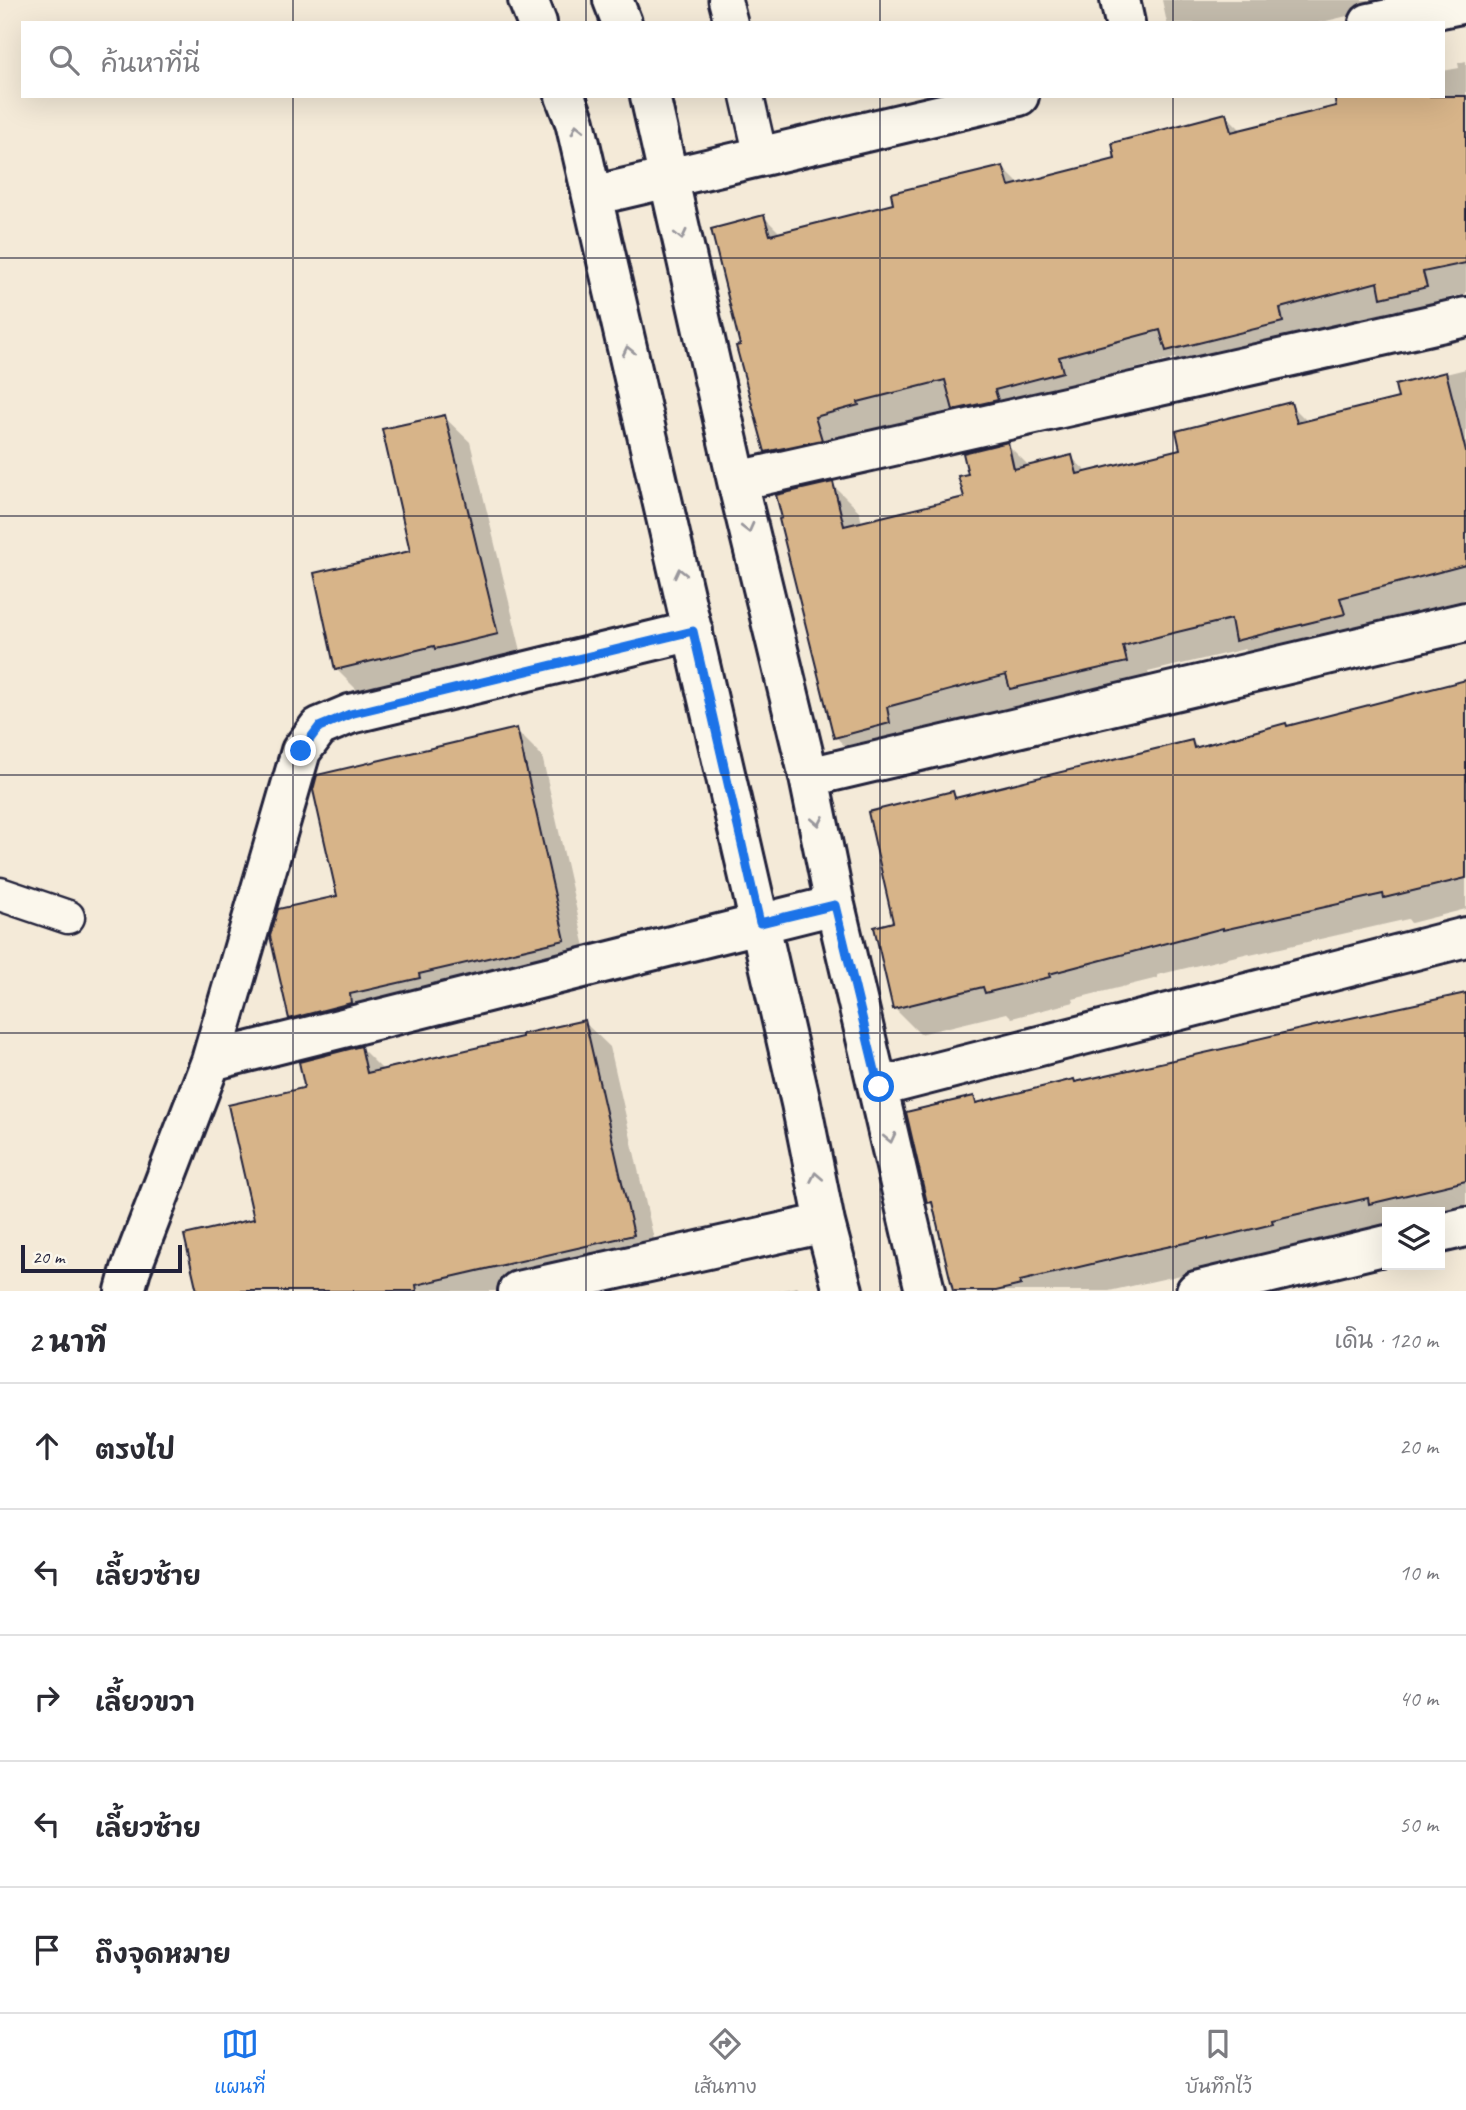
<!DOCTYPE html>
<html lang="th">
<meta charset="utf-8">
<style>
body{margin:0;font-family:Caveat,"Playpen Sans Thai",sans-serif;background:#f7f7f7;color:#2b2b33}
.controls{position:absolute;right:21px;bottom:21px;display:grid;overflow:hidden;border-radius:0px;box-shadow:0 7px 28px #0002}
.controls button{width:63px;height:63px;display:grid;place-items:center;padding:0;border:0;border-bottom:2px solid #e1e1e2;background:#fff;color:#2b2b33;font:35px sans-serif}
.scale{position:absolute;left:21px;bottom:18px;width:161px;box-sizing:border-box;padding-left:7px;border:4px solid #22223b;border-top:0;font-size:19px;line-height:24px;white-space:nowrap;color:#22223b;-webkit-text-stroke:5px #fbf7ec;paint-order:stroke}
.stop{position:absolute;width:21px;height:21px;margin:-16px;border:5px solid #1a73e8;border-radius:50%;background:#fff}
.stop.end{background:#1a73e8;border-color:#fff;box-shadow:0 2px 7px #0008}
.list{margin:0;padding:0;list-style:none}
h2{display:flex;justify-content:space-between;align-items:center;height:91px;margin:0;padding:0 28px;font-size:30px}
h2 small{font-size:23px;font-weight:400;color:#7c7c81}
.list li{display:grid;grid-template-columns:46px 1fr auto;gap:21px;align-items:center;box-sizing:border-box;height:126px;padding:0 28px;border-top:2px solid #e1e1e2}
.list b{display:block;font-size:26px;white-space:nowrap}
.list em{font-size:23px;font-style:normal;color:#7c7c81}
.icon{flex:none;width:38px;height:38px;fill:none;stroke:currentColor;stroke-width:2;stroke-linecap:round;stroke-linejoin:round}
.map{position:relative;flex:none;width:1466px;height:1291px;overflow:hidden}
.search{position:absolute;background:#fff;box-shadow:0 7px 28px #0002;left:21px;right:21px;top:21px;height:77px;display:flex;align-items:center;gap:18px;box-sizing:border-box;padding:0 24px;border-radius:0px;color:#7c7c81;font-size:26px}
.sheet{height:721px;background:#fff}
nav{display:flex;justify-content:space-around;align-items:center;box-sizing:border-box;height:98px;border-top:2px solid #e1e1e2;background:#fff;font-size:19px;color:#7c7c81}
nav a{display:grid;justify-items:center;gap:4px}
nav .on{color:#1a73e8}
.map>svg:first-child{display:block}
.shadow{fill:#0003}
.building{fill:#d7b489;stroke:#22223b;stroke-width:2}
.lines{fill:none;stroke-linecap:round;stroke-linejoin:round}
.lane-casing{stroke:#22223b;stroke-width:37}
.street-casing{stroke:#22223b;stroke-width:44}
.lane{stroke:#fbf7ec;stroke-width:32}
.street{stroke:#fbf7ec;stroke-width:38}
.oneway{stroke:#99979c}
.route{stroke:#1a73e8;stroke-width:9}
.grid{fill:none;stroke:#22223b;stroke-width:2;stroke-opacity:0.55}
</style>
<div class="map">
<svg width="1466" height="1291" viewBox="0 0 1466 1291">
<rect width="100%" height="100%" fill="#f4ead8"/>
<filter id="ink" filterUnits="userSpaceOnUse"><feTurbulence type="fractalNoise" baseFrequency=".0143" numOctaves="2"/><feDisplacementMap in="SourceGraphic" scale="14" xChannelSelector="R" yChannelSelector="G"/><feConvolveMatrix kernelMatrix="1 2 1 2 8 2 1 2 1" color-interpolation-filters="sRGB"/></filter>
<g filter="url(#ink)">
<path class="shadow" d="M 1162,0 L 1388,0 L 1389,6 L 1318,23 L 1167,23 Z
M 1466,61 L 1466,294 L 1447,298 L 1451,312 L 1409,323 L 1395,310 L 1304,334 L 1308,348 L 1193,376 L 1175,358 L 1083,382 L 1088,398 L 980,435 L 955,409 L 882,427 L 883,430 L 792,477 L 766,451 L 742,346 L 764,217 L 781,234 L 896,205 L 1003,168 L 1020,185 L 1117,160 L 1226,115 L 1242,131 L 1443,96 L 1443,71 L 1459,68 L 1458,63 Z
M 1466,369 L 1466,599 L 1366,625 L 1371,641 L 1264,667 L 1245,649 L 1148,672 L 1153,689 L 1038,715 L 1026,703 L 912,734 L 862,764 L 836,737 L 832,484 L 859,511 L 862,523 L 966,498 L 971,475 L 1007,444 L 1030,467 L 1071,457 L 1088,473 L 1182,450 L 1290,404 L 1308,422 L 1400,399 L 1397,386 Z
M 444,417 L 470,442 L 523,659 L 362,695 L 337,670 L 412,553 Z
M 1466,682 L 1466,909 L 1411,923 L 1408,919 L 1250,955 L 1249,953 L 1157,975 L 1158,978 L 1073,999 L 1074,1002 L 1012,1018 L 1007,1013 L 920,1034 L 894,1008 L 896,924 L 953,793 L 958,799 L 1192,741 L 1199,749 Z
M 516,730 L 542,756 L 589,965 L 316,1044 L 291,1018 L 339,897 Z
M 1466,993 L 1466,1212 L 1440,1218 L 1440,1212 L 1387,1212 L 1387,1224 L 1297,1245 L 1298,1249 L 1109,1291 L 955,1291 L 935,1209 L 929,1202 L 974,1097 L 980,1104 L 1074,1081 L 1077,1084 Z
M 584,1022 L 610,1047 L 659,1261 L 524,1291 L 198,1291 L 186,1237 L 256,1221 L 304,1089 L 361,1048 L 384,1071 Z
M 797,1287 L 801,1291 L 778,1291 Z"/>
<path class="building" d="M 1334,96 L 1466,96 L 1466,263 L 1423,272 L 1427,287 L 1381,298 L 1378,282 L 1280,308 L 1283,322 L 1166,351 L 1160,330 L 1059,357 L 1063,372 L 995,390 L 998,400 L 953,410 L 945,380 L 858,402 L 859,405 L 815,417 L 822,440 L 765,452 L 736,346 L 740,345 L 711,229 L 764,215 L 770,235 L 893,204 L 891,193 L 1003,166 L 1009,186 L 1115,159 L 1112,143 L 1226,113 L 1231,132 L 1336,106 Z
M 1446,372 L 1466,452 L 1466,565 L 1340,598 L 1345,614 L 1235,641 L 1231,619 L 1165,635 L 1123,646 L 1127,662 L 1010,689 L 1006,675 L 887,707 L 890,723 L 834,738 L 779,519 L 782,518 L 776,495 L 833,482 L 844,526 L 964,497 L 958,476 L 968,474 L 963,453 L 1008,442 L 1014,469 L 1072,455 L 1077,474 L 1180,449 L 1176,431 L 1291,402 L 1297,423 L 1398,398 L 1395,385 Z
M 445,415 L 498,634 L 435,649 L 434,646 L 335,670 L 314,573 L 410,551 L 382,429 Z
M 1466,680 L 1466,878 L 1384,898 L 1383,894 L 1223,930 L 1223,928 L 1049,974 L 1050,977 L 985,993 L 983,987 L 893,1009 L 874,927 L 893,922 L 868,812 L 953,791 L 955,798 L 1192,740 L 1194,748 L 1286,723 L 1287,726 Z
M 517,728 L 565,940 L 419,974 L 420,978 L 350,994 L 351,1003 L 289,1019 L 270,936 L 278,909 L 337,896 L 313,790 L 317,775 Z
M 1466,993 L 1466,1181 L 1369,1204 L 1368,1198 L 1272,1220 L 1273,1224 L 1208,1240 L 1208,1238 L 1134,1254 L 1020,1281 L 1021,1285 L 996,1291 L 953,1291 L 932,1202 L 927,1203 L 906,1112 L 974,1096 L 976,1103 L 1074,1079 L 1075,1082 L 1249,1043 L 1249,1041 L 1314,1026 Z
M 585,1020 L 634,1235 L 416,1285 L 417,1291 L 197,1291 L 184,1235 L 254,1219 L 228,1105 L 303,1088 L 304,1085 L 299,1062 L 361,1046 L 367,1073 L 522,1037 L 522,1034 Z"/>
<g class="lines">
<g class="lane-casing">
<path id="lane" d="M 725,0 L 731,23
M 747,96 L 761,157
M 0,894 L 68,917"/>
</g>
<g class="street-casing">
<path id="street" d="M 528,0 L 537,23
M 613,0 L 622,23
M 1120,0 L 1125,23
M 1369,23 L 1466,3
M 565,96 L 575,122 L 801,1103 L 825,1223 L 843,1291
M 650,96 L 737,481 L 809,777 L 835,905 L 925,1291
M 592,196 L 1019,96
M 737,481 L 1466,317
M 809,777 L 1466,622
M 211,1061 L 835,905
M 879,1087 L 1466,937
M 1440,1233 L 1466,1227
M 125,1291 L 131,1269 L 211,1061 L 301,751 L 319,727 L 350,714 L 693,631
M 518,1291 L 825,1223
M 1196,1291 L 1387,1245"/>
</g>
<use href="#lane" class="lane"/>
<use href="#street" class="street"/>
</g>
<defs><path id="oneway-chevron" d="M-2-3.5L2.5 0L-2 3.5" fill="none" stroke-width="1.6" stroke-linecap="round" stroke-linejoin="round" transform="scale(1.75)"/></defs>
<g class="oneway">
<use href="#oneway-chevron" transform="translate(577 129) rotate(-104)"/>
<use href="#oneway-chevron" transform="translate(681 235) rotate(77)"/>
<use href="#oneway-chevron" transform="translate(628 351) rotate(-103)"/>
<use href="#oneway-chevron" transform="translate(748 528) rotate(76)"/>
<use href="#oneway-chevron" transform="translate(680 573) rotate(-103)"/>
<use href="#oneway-chevron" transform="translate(818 821) rotate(79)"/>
<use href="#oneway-chevron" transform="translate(890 1138) rotate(77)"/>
<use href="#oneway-chevron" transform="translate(816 1177) rotate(-101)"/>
</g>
</g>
<g class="lines" filter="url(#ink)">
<path class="route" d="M 301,751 L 319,727 L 350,714 L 693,631 L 760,923 L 835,905 L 879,1087"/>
</g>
<path class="grid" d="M 293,0 L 293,23M 586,0 L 586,23M 880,0 L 880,23M 1173,0 L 1173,23M 293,96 L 293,1291M 586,96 L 586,1291M 880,96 L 880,1291M 1173,96 L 1173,1291M 0,258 L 1466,258M 0,516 L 1466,516M 0,775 L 1466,775M 0,1033 L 1466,1033"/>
</svg>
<div class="controls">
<button><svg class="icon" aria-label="layers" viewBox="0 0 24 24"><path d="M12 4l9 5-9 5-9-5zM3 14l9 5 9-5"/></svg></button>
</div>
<div class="scale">20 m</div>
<div class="stop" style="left:879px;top:1087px"></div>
<div class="stop end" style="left:301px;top:751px"></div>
<div class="search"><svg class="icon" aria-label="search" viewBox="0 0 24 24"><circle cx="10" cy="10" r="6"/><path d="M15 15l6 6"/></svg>ค้นหาที่นี่</div>
</div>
<section class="sheet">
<h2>2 นาที<small>เดิน · 120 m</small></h2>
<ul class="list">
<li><svg class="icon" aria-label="ahead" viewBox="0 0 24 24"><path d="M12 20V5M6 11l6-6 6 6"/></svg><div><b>ตรงไป</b></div><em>20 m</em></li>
<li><svg class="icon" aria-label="left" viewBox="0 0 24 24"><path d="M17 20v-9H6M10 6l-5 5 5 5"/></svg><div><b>เลี้ยวซ้าย</b></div><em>10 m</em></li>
<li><svg class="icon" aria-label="right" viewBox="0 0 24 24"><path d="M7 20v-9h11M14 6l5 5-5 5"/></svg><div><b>เลี้ยวขวา</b></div><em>40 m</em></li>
<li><svg class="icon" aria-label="left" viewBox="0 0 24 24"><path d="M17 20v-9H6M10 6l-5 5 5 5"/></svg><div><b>เลี้ยวซ้าย</b></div><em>50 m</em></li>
<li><svg class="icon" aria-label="arrive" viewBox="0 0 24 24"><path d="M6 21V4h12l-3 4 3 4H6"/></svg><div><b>ถึงจุดหมาย</b></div></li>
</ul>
</section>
<nav>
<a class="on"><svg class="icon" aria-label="map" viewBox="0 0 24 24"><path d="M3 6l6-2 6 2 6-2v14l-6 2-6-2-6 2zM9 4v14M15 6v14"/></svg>แผนที่</a>
<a><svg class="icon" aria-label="directions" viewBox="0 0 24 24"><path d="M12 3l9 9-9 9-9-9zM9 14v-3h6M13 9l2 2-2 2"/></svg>เส้นทาง</a>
<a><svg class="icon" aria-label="saved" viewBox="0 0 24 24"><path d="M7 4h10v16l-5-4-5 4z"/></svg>บันทึกไว้</a>
</nav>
